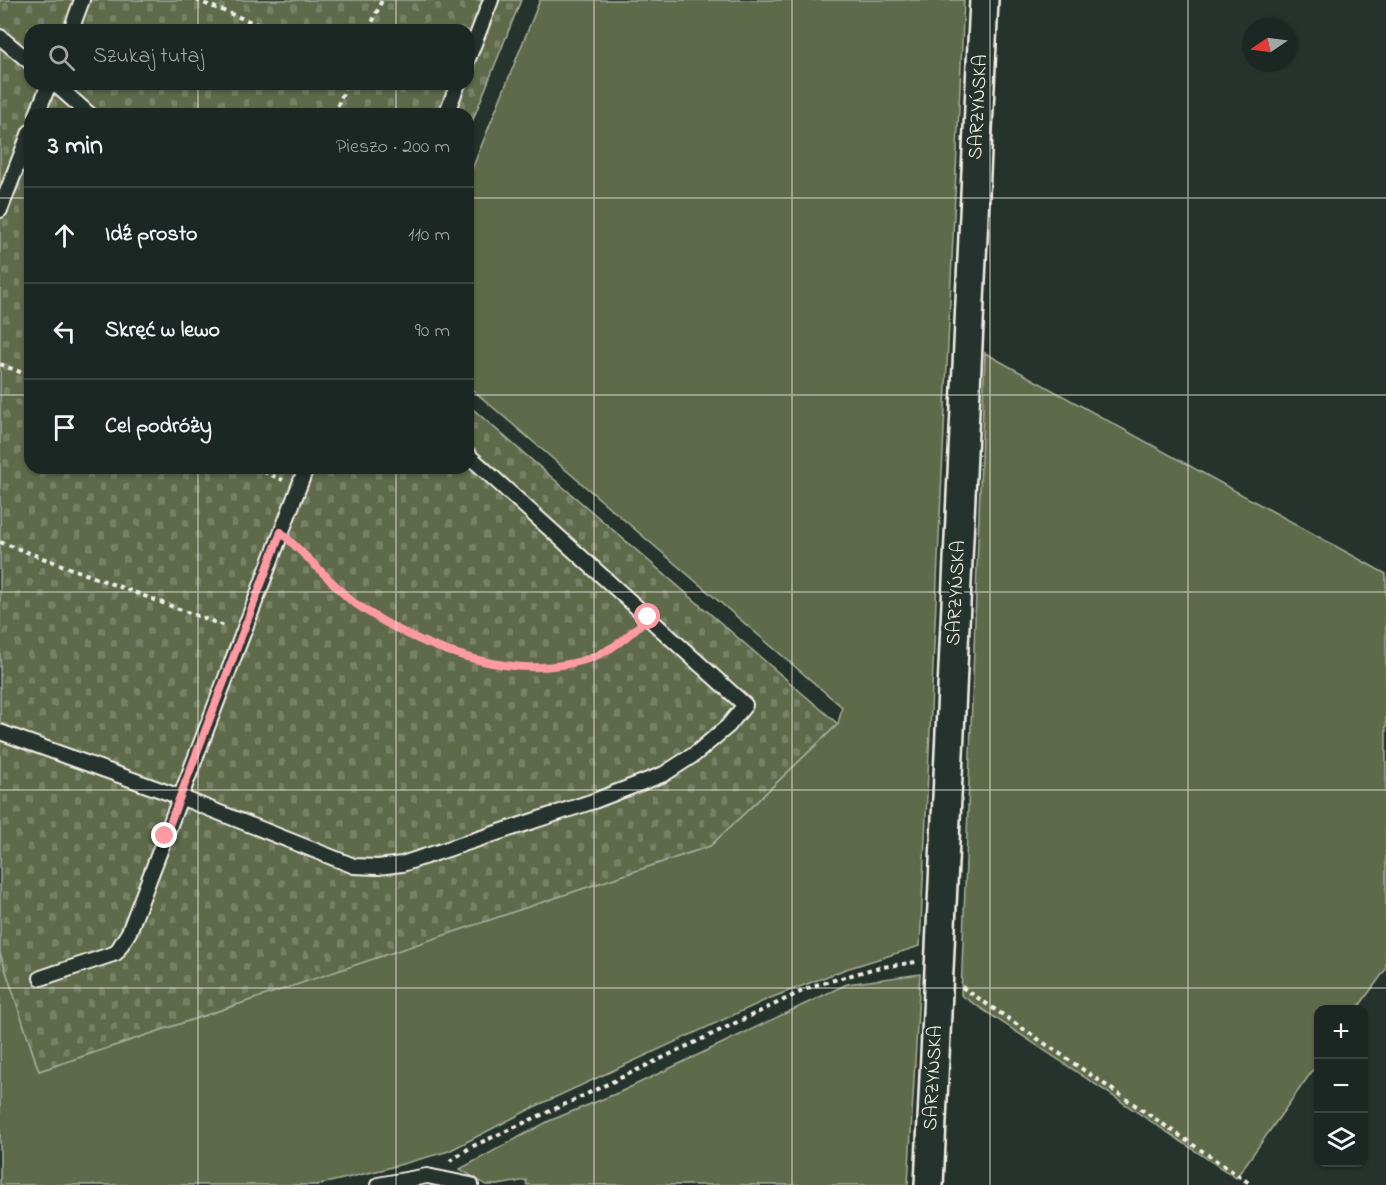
<!DOCTYPE html>
<html lang="pl">
<meta charset="utf-8">
<style>
body{margin:0;font-family:"Indie Flower",sans-serif;background:#29322f;color:#f1f3f6}
.controls{position:absolute;right:18px;bottom:18px;display:grid;overflow:hidden;border-radius:12px;box-shadow:0 2px 4px #0004}
.controls button{width:54px;height:54px;display:grid;place-items:center;padding:0;border:0;border-bottom:2px solid #3a4340;background:#1c2622;color:#f1f3f6;font:30px sans-serif}
.compass{position:absolute;left:1242px;top:18px;width:54px;height:54px;border-radius:50%;background:#1c2622;box-shadow:0 2px 4px #0004;rotate:257deg}
.stop{position:absolute;width:18px;height:18px;margin:-14px;border:4px solid #ff9aa2;border-radius:50%;background:#fff}
.stop.end{background:#ff9aa2;border-color:#fff;box-shadow:0 2px 6px #0008}
.list{margin:0;padding:0;list-style:none}
h2{display:flex;justify-content:space-between;align-items:center;height:78px;margin:0;padding:0 24px;font-size:26px}
h2 small{font-size:20px;font-weight:400;color:#a0a5a5}
.list li{display:grid;grid-template-columns:39px 1fr auto;gap:18px;align-items:center;box-sizing:border-box;height:96px;padding:0 24px;border-top:2px solid #3a4340}
.list b{display:block;font-size:22px;white-space:nowrap}
.list em{font-size:20px;font-style:normal;color:#a0a5a5}
.icon{flex:none;width:33px;height:33px;fill:none;stroke:currentColor;stroke-width:2;stroke-linecap:round;stroke-linejoin:round}
.map{position:relative;flex:none;width:1386px;height:1185px;overflow:hidden}
.search{position:absolute;background:#1c2622;box-shadow:0 2px 4px #0004;left:24px;top:24px;width:450px;height:66px;display:flex;align-items:center;gap:15px;box-sizing:border-box;padding:0 21px;border-radius:18px;color:#a0a5a5;font-size:22px}
.panel{position:absolute;background:#1c2622;box-shadow:0 2px 4px #0004;left:24px;top:108px;width:450px;height:366px;border-radius:18px}
.map>svg:first-child{display:block}
.grass{fill:#5e6b4c;stroke:#a9ae9a;stroke-width:1.5}
.cemetery{fill:url(#cemetery-stones);stroke:#a9ae9a;stroke-width:1.5;fill-rule:evenodd}
.lines{fill:none;stroke-linecap:round;stroke-linejoin:round}
.lane-casing{stroke:#f4f1e8;stroke-width:18}
.street-casing{stroke:#f4f1e8;stroke-width:32}
.path{stroke:#f4f1e8;stroke-width:4;stroke-dasharray:4.5 4.5;stroke-linecap:butt}
.lane{stroke:#26332d;stroke-width:14}
.street{stroke:#26332d;stroke-width:27}
.route{stroke:#ff9aa2;stroke-width:8}
.grid{fill:none;stroke:#f4f1e8;stroke-width:1.5;stroke-opacity:0.55}
.labels{text-anchor:middle;dominant-baseline:central;stroke-width:4.5;stroke-linejoin:round;paint-order:stroke}
.street-label{font-size:20px;fill:#f4f1e8;stroke:#26332d}
</style>
<div class="map">
<svg width="1386" height="1185" viewBox="0 0 1386 1185">
<defs>
<pattern id="cemetery-stones" width="16" height="16" patternUnits="userSpaceOnUse" patternTransform="scale(1.5)"><rect width="16" height="16" fill="#5e6b4c"/><path d="M2 7V4a2 2 0 0 1 4 0v3zM10 15v-3a2 2 0 0 1 4 0v3z" fill="#768166"/></pattern>
</defs>
<rect width="100%" height="100%" fill="#26332d"/>
<filter id="ink" filterUnits="userSpaceOnUse"><feTurbulence type="fractalNoise" baseFrequency=".0167" numOctaves="2"/><feDisplacementMap in="SourceGraphic" scale="12" xChannelSelector="R" yChannelSelector="G"/><feConvolveMatrix kernelMatrix="1 2 1 2 8 2 1 2 1" color-interpolation-filters="sRGB"/></filter>
<g filter="url(#ink)">
<path class="grass" d="M 540,0 L 964,0 L 920,946 L 846,969 L 768,999 L 534,1107 L 449,1151 L 381,1170 L 317,1185 L 0,1185 L 0,953 L 39,1071 L 710,846 L 838,724 L 842,707 L 468,386 L 468,179 Z
M 985,353 L 1386,574 L 1386,969 L 1357,1009 L 1318,1010 L 1318,1063 L 1236,1178 L 961,995 Z
M 920,974 L 908,1185 L 527,1185 L 526,1180 L 498,1185 L 486,1185 L 460,1169 L 549,1121 L 620,1092 L 847,984 Z"/>
<path class="cemetery" d="M 0,0 L 521,0 L 468,132 L 468,114 L 30,114 L 30,468 L 468,468 L 468,405 L 838,724 L 710,846 L 39,1071 L 0,953 ZM 30,30 L 468,30 L 468,84 L 30,84 Z"/>
<g class="lines">
<g class="lane-casing">
<path id="lane" d="M 71,30 L 82,0
M 0,37 L 30,62
M 468,59 L 491,0
M 55,84 L 89,114
M 37,114 L 49,84
M 446,114 L 458,84
M 0,210 L 30,132
M 0,732 L 180,797 L 354,866 L 378,867 L 402,864 L 594,801 L 664,774 L 695,754 L 728,726 L 745,705 L 468,455
M 41,978 L 116,953 L 129,932 L 306,468
M 378,1185 L 427,1176 L 471,1185"/>
</g>
<g class="street-casing">
<path id="street" d="M 929,1185 L 984,0"/>
</g>
<path class="path" d="M 196,0 L 269,29
M 369,30 L 382,0
M 177,114 L 180,106
M 334,114 L 347,84
M 0,364 L 30,376
M 255,468 L 283,480
M 0,542 L 227,627
M 296,546 C 314,564 331,585 351,601 C 360,607 370,612 379,618 C 443,656 534,688 604,650 C 616,644 626,639 635,630
M 962,987 L 1252,1185
M 450,1161 L 471,1147 L 572,1101 L 813,986 L 876,968 L 916,962"/>
<use href="#lane" class="lane"/>
<use href="#street" class="street"/>
</g>
</g>
<g class="lines" filter="url(#ink)">
<path class="route" d="M 165,836 L 281,532 C 297,548 314,564 330,580 C 337,587 345,596 353,602 C 416,646 508,683 585,660 C 610,653 630,635 648,617"/>
</g>
<path class="grid" d="M 198,0 L 198,30M 396,0 L 396,30M 594,0 L 594,1185M 792,0 L 792,1185M 990,0 L 990,1185M 1188,0 L 1188,1185M 198,84 L 198,114M 396,84 L 396,114M 0,198 L 30,198M 468,198 L 1386,198M 0,395 L 30,395M 468,395 L 1386,395M 198,468 L 198,1185M 396,468 L 396,1185M 0,592 L 1386,592M 0,790 L 1386,790M 0,988 L 1386,988"/>
<g class="labels">
<g class="street-label">
<text transform="translate(979 107) rotate(-87)">SARZYŃSKA</text>
<text transform="translate(957 593) rotate(-87)">SARZYŃSKA</text>
<text transform="translate(934 1078) rotate(-87)">SARZYŃSKA</text>
</g>
</g>
</svg>
<div class="controls">
<button>+</button>
<button>−</button>
<button><svg class="icon" aria-label="layers" viewBox="0 0 24 24"><path d="M12 4l9 5-9 5-9-5zM3 14l9 5 9-5"/></svg></button>
</div>
<svg class="compass" viewBox="-18 -18 36 36"><path d="M0-13l5 13h-10z" fill="#e53935"/><path d="M0 13l5-13h-10z" fill="#a0a5a5"/></svg>
<div class="stop" style="left:648px;top:617px"></div>
<div class="stop end" style="left:165px;top:836px"></div>
<div class="search"><svg class="icon" aria-label="search" viewBox="0 0 24 24"><circle cx="10" cy="10" r="6"/><path d="M15 15l6 6"/></svg>Szukaj tutaj</div>
<section class="panel">
<h2>3 min<small>Pieszo · 200 m</small></h2>
<ul class="list">
<li><svg class="icon" aria-label="ahead" viewBox="0 0 24 24"><path d="M12 20V5M6 11l6-6 6 6"/></svg><div><b>Idź prosto</b></div><em>110 m</em></li>
<li><svg class="icon" aria-label="left" viewBox="0 0 24 24"><path d="M17 20v-9H6M10 6l-5 5 5 5"/></svg><div><b>Skręć w lewo</b></div><em>90 m</em></li>
<li><svg class="icon" aria-label="arrive" viewBox="0 0 24 24"><path d="M6 21V4h12l-3 4 3 4H6"/></svg><div><b>Cel podróży</b></div></li>
</ul>
</section>
</div>
